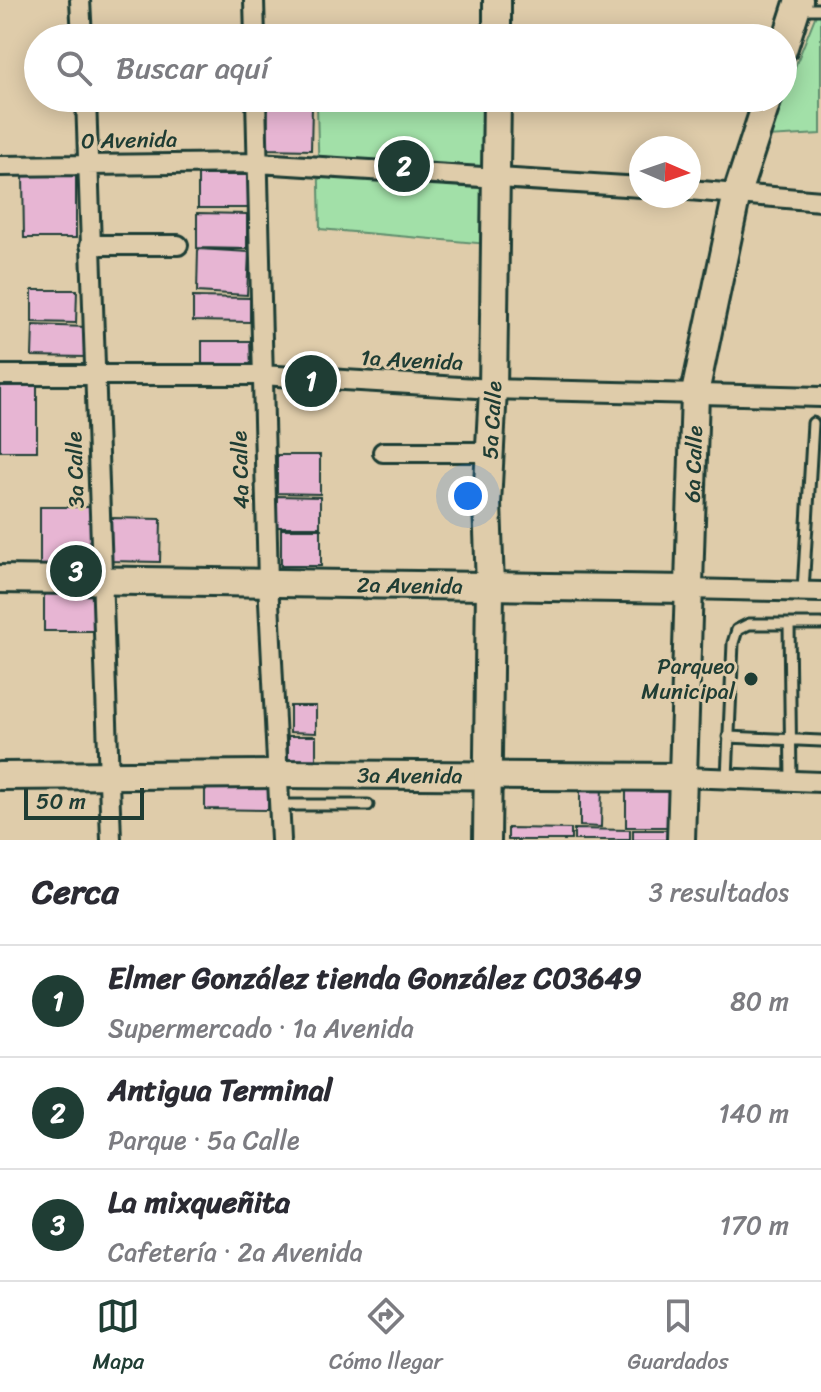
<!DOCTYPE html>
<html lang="es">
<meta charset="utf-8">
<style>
body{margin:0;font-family:Sriracha,sans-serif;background:#f7f7f7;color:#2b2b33}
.compass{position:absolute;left:629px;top:136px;width:72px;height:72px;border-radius:50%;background:#fff;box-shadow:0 4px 20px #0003;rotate:92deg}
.scale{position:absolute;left:24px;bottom:20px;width:120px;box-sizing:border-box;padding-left:8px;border:4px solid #1f3d34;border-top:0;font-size:22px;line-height:28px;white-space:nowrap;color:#1f3d34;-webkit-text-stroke:6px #dfccaa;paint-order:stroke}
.you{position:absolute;left:468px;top:496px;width:28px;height:28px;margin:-20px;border:6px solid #fff;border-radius:50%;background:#1a73e8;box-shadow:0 0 0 12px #1a73e833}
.badge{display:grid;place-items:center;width:52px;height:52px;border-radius:50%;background:#1f3d34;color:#fff;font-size:26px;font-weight:700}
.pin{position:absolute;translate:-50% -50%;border:4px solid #fff;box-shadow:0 2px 8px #0006}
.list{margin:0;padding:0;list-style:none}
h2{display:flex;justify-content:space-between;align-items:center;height:104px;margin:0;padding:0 32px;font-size:34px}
h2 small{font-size:26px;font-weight:400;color:#7c7c81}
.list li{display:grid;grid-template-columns:52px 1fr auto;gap:24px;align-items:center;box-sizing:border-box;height:112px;padding:0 32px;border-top:2px solid #e1e1e2}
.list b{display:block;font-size:30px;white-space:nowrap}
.list p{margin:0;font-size:26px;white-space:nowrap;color:#7c7c81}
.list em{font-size:26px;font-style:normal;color:#7c7c81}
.icon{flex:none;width:44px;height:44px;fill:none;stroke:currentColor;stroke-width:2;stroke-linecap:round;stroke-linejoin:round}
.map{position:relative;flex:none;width:821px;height:840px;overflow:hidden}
.search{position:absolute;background:#fff;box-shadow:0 4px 20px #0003;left:24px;right:24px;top:24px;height:88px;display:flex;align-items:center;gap:20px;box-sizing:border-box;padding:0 28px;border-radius:44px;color:#7c7c81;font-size:30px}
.sheet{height:440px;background:#fff}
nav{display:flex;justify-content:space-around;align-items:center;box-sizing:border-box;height:112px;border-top:2px solid #e1e1e2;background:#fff;font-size:22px;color:#7c7c81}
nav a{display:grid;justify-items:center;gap:4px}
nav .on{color:#1f3d34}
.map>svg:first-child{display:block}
.green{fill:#a2e0a8;stroke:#608e6e;stroke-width:2}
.building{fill:#e7b5d3;stroke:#1f3d34;stroke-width:2}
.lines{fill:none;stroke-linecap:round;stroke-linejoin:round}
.service-casing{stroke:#1f3d34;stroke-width:15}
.minor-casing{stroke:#1f3d34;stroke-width:24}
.secondary-casing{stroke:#1f3d34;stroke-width:32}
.service{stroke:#dfccaa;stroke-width:9}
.minor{stroke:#dfccaa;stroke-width:18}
.secondary{stroke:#dfccaa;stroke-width:26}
.poi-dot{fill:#1f3d34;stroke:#dfccaa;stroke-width:3}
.labels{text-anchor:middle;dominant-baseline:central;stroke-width:6;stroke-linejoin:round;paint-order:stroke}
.street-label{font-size:22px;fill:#1f3d34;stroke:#dfccaa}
.poi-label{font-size:22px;fill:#1f3d34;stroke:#dfccaa;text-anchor:end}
</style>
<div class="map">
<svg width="821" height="840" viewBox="0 0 821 840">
<rect width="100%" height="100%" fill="#dfccaa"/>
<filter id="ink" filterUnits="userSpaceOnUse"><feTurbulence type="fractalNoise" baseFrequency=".0125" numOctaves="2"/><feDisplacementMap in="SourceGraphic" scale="16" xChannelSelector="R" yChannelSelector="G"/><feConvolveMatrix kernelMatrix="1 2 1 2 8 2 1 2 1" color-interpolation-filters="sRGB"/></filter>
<g filter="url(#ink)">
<path class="green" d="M 821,2 L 821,134 L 767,137 Z
M 317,103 L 489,103 L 488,244 L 320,229 Z"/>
<path class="building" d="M 268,103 L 312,105 L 311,150 L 267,149 Z
M 76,174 L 76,238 L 24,238 L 23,175 Z
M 198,175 L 249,175 L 249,208 L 198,208 Z
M 197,213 L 247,214 L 247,249 L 197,248 Z
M 198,249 L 249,252 L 247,295 L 197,292 Z
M 32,290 L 77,290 L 76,323 L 32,322 Z
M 193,297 L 250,298 L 250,322 L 193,321 Z
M 33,325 L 86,327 L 85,357 L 32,356 Z
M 202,341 L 250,341 L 251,369 L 202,369 Z
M 0,378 L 37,378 L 37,451 L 0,451 Z
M 277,455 L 320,455 L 320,494 L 277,493 Z
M 277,496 L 320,497 L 320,527 L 277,527 Z
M 40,507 L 91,507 L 91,566 L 40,566 Z
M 111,518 L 161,519 L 160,562 L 110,561 Z
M 281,529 L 321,529 L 321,566 L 281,566 Z
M 44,584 L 96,584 L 97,631 L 44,631 Z
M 290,706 L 316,706 L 316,733 L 290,732 Z
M 288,736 L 316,736 L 316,763 L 288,763 Z
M 626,779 L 669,779 L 669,827 L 626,827 Z
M 205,783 L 268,783 L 268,810 L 205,809 Z
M 580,784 L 602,784 L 601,827 L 580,826 Z
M 508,828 L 571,829 L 571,840 L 508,840 Z
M 574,829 L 630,830 L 630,840 L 574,840 Z
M 633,830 L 667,830 L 666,840 L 633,840 Z"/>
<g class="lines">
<g class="service-casing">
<path id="service" d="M 800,9 L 821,9
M 803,591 L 813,423
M 789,624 L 791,781
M 728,737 L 821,741
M 727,778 L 733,643 L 737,630 L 749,624 L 821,624
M 280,805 L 368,805"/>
</g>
<g class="minor-casing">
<path id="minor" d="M 80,0 L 82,38
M 254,0 L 255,38
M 86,98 L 111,840
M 256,98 L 268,582 L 281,840
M 0,166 L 258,163 L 641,187
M 689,190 L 821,201
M 90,245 L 178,245
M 0,375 L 261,375 L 493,389 L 821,397
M 383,452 L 489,452
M 688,589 L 821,592
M 684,777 L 821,782"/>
</g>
<g class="secondary-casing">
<g id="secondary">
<path d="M 497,38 L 497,0"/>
<path d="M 783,50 L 799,0"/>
<path id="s1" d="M 0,579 L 688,589"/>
<path id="s2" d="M 0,776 L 280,774 L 684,777"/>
<path id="s3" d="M 487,840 L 490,586 L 487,504 L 493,389 L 497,98"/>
<path id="s4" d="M 681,840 L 695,393 L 737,193 L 768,98"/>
</g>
</g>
<use href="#service" class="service"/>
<use href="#minor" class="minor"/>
<use href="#secondary" class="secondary"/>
</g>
</g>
<circle class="poi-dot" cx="751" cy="679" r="8"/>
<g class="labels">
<g class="street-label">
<text transform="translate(129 140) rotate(-1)">0 Avenida</text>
<text transform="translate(412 360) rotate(3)">1a Avenida</text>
<text stroke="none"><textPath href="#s3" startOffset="420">5a Calle</textPath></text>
<text stroke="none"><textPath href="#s4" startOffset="376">6a Calle</textPath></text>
<text transform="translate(75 470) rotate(-92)">3a Calle</text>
<text transform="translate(240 470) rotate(-92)">4a Calle</text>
<text stroke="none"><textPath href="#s1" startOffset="410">2a Avenida</textPath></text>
<text stroke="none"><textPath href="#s2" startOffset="410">3a Avenida</textPath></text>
</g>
<g class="poi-label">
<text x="735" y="666">Parqueo<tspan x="735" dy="25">Municipal</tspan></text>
</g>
</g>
</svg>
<svg class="compass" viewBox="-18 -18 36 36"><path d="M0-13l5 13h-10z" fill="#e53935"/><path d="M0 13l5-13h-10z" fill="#7c7c81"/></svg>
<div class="scale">50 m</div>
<div class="you"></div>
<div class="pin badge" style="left:311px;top:381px">1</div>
<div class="pin badge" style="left:404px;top:166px">2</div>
<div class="pin badge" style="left:76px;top:571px">3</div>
<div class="search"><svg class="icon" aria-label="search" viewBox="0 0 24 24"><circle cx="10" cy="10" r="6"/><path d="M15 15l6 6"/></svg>Buscar aquí</div>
</div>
<section class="sheet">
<h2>Cerca<small>3 resultados</small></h2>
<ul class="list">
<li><span class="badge">1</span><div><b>Elmer González tienda González C03649</b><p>Supermercado · 1a Avenida</p></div><em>80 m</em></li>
<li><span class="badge">2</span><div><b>Antigua Terminal</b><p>Parque · 5a Calle</p></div><em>140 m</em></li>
<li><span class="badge">3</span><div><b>La mixqueñita</b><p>Cafetería · 2a Avenida</p></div><em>170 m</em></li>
</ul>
</section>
<nav>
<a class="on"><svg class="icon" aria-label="map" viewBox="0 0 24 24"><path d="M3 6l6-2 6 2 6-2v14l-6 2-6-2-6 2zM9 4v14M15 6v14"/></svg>Mapa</a>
<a><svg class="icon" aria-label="directions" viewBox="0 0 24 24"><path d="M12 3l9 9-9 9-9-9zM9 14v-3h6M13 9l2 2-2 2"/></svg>Cómo llegar</a>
<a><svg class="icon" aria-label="saved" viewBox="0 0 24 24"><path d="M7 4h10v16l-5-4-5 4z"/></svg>Guardados</a>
</nav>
